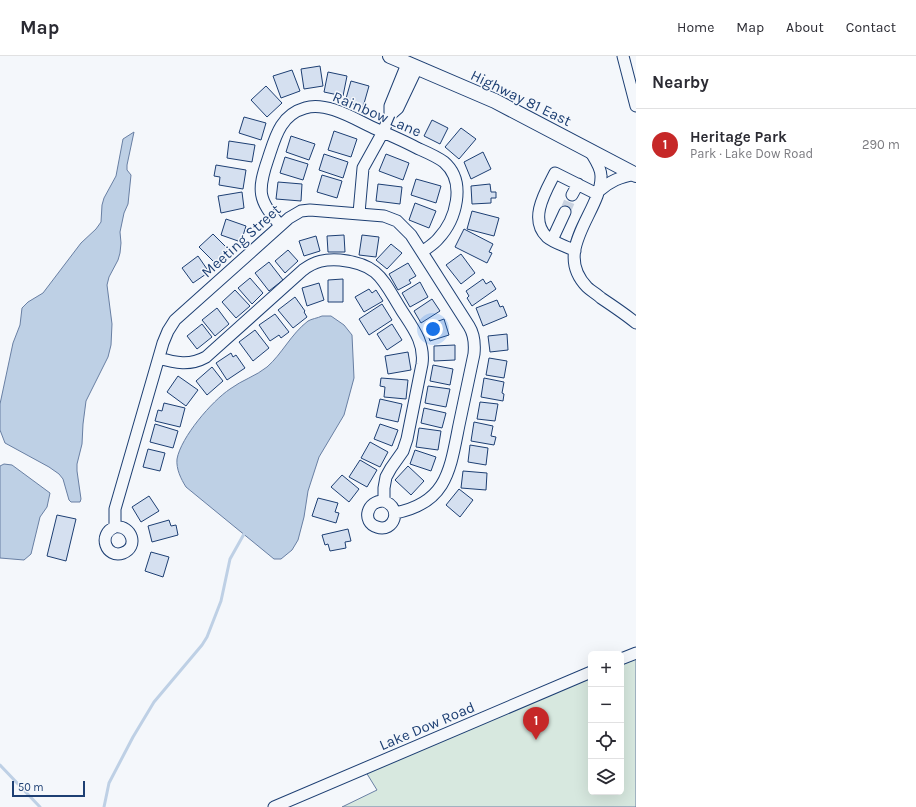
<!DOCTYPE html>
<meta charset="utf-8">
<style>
body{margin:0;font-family:Karla,sans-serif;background:#f7f7f7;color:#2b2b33}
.controls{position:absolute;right:12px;bottom:12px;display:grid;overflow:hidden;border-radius:6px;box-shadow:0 4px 16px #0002}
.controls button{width:36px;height:36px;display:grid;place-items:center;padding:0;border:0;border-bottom:1px solid #e1e1e2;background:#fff;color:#2b2b33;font:20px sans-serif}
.scale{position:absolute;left:12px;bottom:10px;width:73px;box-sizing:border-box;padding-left:4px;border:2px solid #1d3f73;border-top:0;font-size:11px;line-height:14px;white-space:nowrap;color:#1d3f73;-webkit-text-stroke:3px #f4f7fb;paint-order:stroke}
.you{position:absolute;left:433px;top:273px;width:14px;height:14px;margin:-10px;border:3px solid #fff;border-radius:50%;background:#1a73e8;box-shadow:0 0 0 6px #1a73e833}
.badge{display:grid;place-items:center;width:26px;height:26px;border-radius:50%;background:#c62828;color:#fff;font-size:13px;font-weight:700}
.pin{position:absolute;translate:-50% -33px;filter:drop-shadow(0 1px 2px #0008)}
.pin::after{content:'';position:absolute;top:21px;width:14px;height:12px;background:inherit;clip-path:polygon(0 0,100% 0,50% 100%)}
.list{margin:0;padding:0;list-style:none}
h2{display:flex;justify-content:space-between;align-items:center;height:52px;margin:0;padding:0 16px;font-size:17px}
h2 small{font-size:13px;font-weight:400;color:#7c7c81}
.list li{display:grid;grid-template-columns:26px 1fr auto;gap:12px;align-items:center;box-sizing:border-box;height:72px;padding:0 16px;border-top:1px solid #e1e1e2}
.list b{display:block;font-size:15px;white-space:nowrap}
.list p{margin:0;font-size:13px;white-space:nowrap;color:#7c7c81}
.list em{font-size:13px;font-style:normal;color:#7c7c81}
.icon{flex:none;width:22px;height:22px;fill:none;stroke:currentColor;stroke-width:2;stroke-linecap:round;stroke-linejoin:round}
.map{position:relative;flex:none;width:636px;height:751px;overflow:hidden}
header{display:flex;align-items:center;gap:24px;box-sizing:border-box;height:56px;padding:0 20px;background:#fff;border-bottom:1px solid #e1e1e2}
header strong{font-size:19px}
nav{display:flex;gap:22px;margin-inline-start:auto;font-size:14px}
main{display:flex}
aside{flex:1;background:#fff}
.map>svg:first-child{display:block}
.green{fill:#d7e8df;stroke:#687fa3}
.water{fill:#bed0e5;stroke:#687fa3}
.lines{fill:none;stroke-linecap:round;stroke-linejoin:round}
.stream{stroke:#bed0e5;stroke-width:3}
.building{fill:#d5e0f0;stroke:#1d3f73}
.minor-tunnel{stroke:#c9d2e0;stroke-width:11;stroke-dasharray:11 5.5;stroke-linecap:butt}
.minor-casing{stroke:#1d3f73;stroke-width:13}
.major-casing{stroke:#1d3f73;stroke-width:16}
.minor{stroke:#f4f7fb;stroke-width:11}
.major{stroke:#f4f7fb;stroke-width:14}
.labels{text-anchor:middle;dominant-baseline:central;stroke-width:3;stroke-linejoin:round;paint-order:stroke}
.street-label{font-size:15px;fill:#1d3f73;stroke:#f4f7fb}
</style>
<header>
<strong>Map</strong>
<nav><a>Home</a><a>Map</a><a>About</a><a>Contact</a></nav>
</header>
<main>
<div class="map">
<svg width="636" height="751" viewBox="0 0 636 751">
<rect width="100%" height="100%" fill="#f4f7fb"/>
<path class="green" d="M 636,599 L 636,751 L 342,751 L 377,734 L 361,708 L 591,617 L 591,736 L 621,736 L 621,605 Z"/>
<path class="water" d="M 134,76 L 127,109 L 127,114 L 131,119 L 128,148 L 124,157 L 120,176 L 121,187 L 120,197 L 118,204 L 109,221 L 107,229 L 112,268 L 111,289 L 108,301 L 86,345 L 83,368 L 82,388 L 77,408 L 77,415 L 81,443 L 80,446 L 71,446 L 69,444 L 63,423 L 59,418 L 49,411 L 5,387 L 0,374 L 0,348 L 13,287 L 20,269 L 22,252 L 28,246 L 43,237 L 81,187 L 96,173 L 101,166 L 102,149 L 104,142 L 116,120 L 123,83 Z
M 322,260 L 331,260 L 344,269 L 352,279 L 354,322 L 344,359 L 319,401 L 308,435 L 304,461 L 298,484 L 292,494 L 281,503 L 274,503 L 186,431 C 181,423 176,413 177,403 C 181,381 212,345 230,333 C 242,324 256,320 267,311 C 282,298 291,278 308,265 C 311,263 318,262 322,260 Z
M 4,408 L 12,409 L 50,437 L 47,451 L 40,461 L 31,498 L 24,504 L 0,502 L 0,410 Z"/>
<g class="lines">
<path class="stream" d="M 0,709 L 40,751
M 104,751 L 109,727 L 133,681 L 154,646 L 202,589 L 207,581 L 221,545 L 230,503 L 244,478"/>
</g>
<path class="building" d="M 320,10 L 323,30 L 304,33 L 301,13 Z
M 292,14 L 300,35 L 281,42 L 273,20 Z
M 328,16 L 347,20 L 343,40 L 324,36 Z
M 351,25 L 369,30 L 363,51 L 345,46 Z
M 266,30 L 282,47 L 267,61 L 251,44 Z
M 244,61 L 266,67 L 261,84 L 239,77 Z
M 432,64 L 448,72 L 440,88 L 424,80 Z
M 461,72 L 476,83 L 459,103 L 445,91 Z
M 334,75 L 357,83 L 351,101 L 328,94 Z
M 291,80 L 315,88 L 309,104 L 286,96 Z
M 229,85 L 255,89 L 252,106 L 227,102 Z
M 483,96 L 491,113 L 471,123 L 464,106 Z
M 324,98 L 348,106 L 343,122 L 319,114 Z
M 386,98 L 409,107 L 403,124 L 379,115 Z
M 285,101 L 308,108 L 303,124 L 280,117 Z
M 216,109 L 246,114 L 243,133 L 219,129 L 220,121 L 214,120 Z
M 322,119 L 342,125 L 337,142 L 317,136 Z
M 416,123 L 441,130 L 436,147 L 411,139 Z
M 278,126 L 302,128 L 301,145 L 276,143 Z
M 378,128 L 402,131 L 400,148 L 376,145 Z
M 490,128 L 491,136 L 496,136 L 496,142 L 491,142 L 491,147 L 472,148 L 471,130 Z
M 242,136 L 244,152 L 221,157 L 218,140 Z
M 415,147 L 436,155 L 429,172 L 409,164 Z
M 472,155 L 499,162 L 494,180 L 467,173 Z
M 226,163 L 246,170 L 241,186 L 221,179 Z
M 464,173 L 493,188 L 489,196 L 492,197 L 487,207 L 455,191 Z
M 213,178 L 229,194 L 215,207 L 199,191 Z
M 344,179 L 345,196 L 328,196 L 327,180 Z
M 362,179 L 379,181 L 376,201 L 359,199 Z
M 316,180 L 320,195 L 304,200 L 299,185 Z
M 391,188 L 402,197 L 387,213 L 376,204 Z
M 288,194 L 298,205 L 285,217 L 275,205 Z
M 461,198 L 475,217 L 461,228 L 446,209 Z
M 198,200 L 209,216 L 193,227 L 182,212 Z
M 269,206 L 283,224 L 269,235 L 255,217 Z
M 408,207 L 416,220 L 409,224 L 411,227 L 398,234 L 389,218 Z
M 250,222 L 263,237 L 252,248 L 238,232 Z
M 343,223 L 343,246 L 328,246 L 328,224 Z
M 483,223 L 486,228 L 491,225 L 496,233 L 472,250 L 467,242 L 469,240 L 466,235 Z
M 420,226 L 428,241 L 410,251 L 402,237 Z
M 319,227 L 324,244 L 307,250 L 302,232 Z
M 369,233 L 372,237 L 376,234 L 383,245 L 364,256 L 355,241 Z
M 235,234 L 250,250 L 236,262 L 222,246 Z
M 295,241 L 305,255 L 304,256 L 307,261 L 293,272 L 278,254 Z
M 432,243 L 440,255 L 421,267 L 414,255 Z
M 497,244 L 500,251 L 503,250 L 507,260 L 483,270 L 476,252 Z
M 382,248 L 392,264 L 369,279 L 359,263 Z
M 217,252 L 229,268 L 215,280 L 202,264 Z
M 275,258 L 289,276 L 281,282 L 279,279 L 270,285 L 259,269 Z
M 444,263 L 449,279 L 430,285 L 425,270 Z
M 202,268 L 212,281 L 197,293 L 187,280 Z
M 392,268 L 402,284 L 387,294 L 377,278 Z
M 255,274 L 269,292 L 253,305 L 239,286 Z
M 507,278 L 508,294 L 490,296 L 488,280 Z
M 455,289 L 455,304 L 434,305 L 434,290 Z
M 408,296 L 411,314 L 388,318 L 385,300 Z
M 231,297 L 233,301 L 236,299 L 245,312 L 227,324 L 216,307 Z
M 489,302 L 507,305 L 504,322 L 486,319 Z
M 433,309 L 453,313 L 450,329 L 430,325 Z
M 212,311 L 223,325 L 207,339 L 196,325 Z
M 178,320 L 198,334 L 186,350 L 167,336 Z
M 381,322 L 408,324 L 406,343 L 384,341 L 385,331 L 380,330 Z
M 484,322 L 504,326 L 502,337 L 504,338 L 503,345 L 481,341 Z
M 428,330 L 450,333 L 446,351 L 425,347 Z
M 380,343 L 402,348 L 398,366 L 376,361 Z
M 480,346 L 498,348 L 495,365 L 477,363 Z
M 164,347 L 185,352 L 180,371 L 155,365 L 158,354 L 162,355 Z
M 424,352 L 446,357 L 442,372 L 421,367 Z
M 474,366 L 493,370 L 491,380 L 496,381 L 494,389 L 471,385 Z
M 155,368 L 178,375 L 173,392 L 150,386 Z
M 380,368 L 398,374 L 392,390 L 374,383 Z
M 419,372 L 441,375 L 438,394 L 416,391 Z
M 370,386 L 388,396 L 380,411 L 361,402 Z
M 470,389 L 488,392 L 486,409 L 468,406 Z
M 148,393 L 165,397 L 160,415 L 143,411 Z
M 415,394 L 436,401 L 431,415 L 410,408 Z
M 360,404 L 377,414 L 367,431 L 349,421 Z
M 408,410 L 424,425 L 411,439 L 395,424 Z
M 463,415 L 487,417 L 486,434 L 461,432 Z
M 342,419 L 359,433 L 349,446 L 331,431 Z
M 459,433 L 473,444 L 460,461 L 446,449 Z
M 149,440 L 159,455 L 141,466 L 132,451 Z
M 318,442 L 338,447 L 335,456 L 339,457 L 336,467 L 312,460 Z
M 57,459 L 76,463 L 66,505 L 47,500 Z
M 169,464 L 171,470 L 176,469 L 178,479 L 152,486 L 148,470 Z
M 348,473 L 351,485 L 345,486 L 346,492 L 330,495 L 328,488 L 325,489 L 322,479 Z
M 151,496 L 169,501 L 163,521 L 145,515 Z"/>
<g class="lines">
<path class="minor-tunnel" d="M 565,156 L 572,139"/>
<g class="minor-casing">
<path id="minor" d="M 623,0 L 636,50
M 407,8 L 390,50 L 390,59 L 398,52 L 417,12
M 590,95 C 594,102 601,111 601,120 C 602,155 551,194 587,231 C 591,235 597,238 601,242 C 613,250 625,258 636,267
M 599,135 C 610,125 620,121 635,118
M 572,139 L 578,128
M 359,157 L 363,112 L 383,76 L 390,59
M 280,169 C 258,144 257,135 268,103 C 275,82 280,59 305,52 C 327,45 356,64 376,73 C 390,79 404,85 417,92 C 426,96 436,100 444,106 C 467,126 456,164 438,183 C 434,188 427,192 422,196
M 552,184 L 565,156
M 575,195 C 566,190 554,187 547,181 C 528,163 546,135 555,117 L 597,138
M 159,302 C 175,307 190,310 206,301 L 303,214 C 315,205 325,203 340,204 C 380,208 383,225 402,255 C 413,272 425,287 422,308 L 407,383 L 403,395 L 391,412 L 386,421 L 384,432 L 384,445 C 403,452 394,477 377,471 C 361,466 367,444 384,445
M 115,471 C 97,478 106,503 123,497 C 139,491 132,469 115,471 L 115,453 L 163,287 L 168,275 L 175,264 L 289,162 L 301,155 L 310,154 L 384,160 L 397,165 L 411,179 L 469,270 C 474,278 475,288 474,298 C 469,322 464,346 459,369 C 450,414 447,447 395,457
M 621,603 L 636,597
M 274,751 L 591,616"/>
</g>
<g class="major-casing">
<path id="major" d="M 390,0 L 495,45 L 636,119"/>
</g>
<use href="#minor" class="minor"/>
<use href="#major" class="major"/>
</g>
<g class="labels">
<g class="street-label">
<text transform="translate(521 42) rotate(26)">Highway 81 East</text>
<text transform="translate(377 58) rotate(23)">Rainbow Lane</text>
<text transform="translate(241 185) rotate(-42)">Meeting Street</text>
<text transform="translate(427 670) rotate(-23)">Lake Dow Road</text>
</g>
</g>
</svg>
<div class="controls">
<button>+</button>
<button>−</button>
<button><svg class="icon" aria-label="locate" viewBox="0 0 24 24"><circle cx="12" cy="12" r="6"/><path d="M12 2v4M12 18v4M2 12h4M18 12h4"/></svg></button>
<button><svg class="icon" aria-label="layers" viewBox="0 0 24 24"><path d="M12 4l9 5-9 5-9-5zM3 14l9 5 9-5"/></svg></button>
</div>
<div class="scale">50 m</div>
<div class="you"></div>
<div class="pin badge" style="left:536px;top:684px">1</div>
</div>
<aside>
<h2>Nearby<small></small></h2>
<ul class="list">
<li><span class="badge">1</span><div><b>Heritage Park</b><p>Park · Lake Dow Road</p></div><em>290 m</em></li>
</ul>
</aside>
</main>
